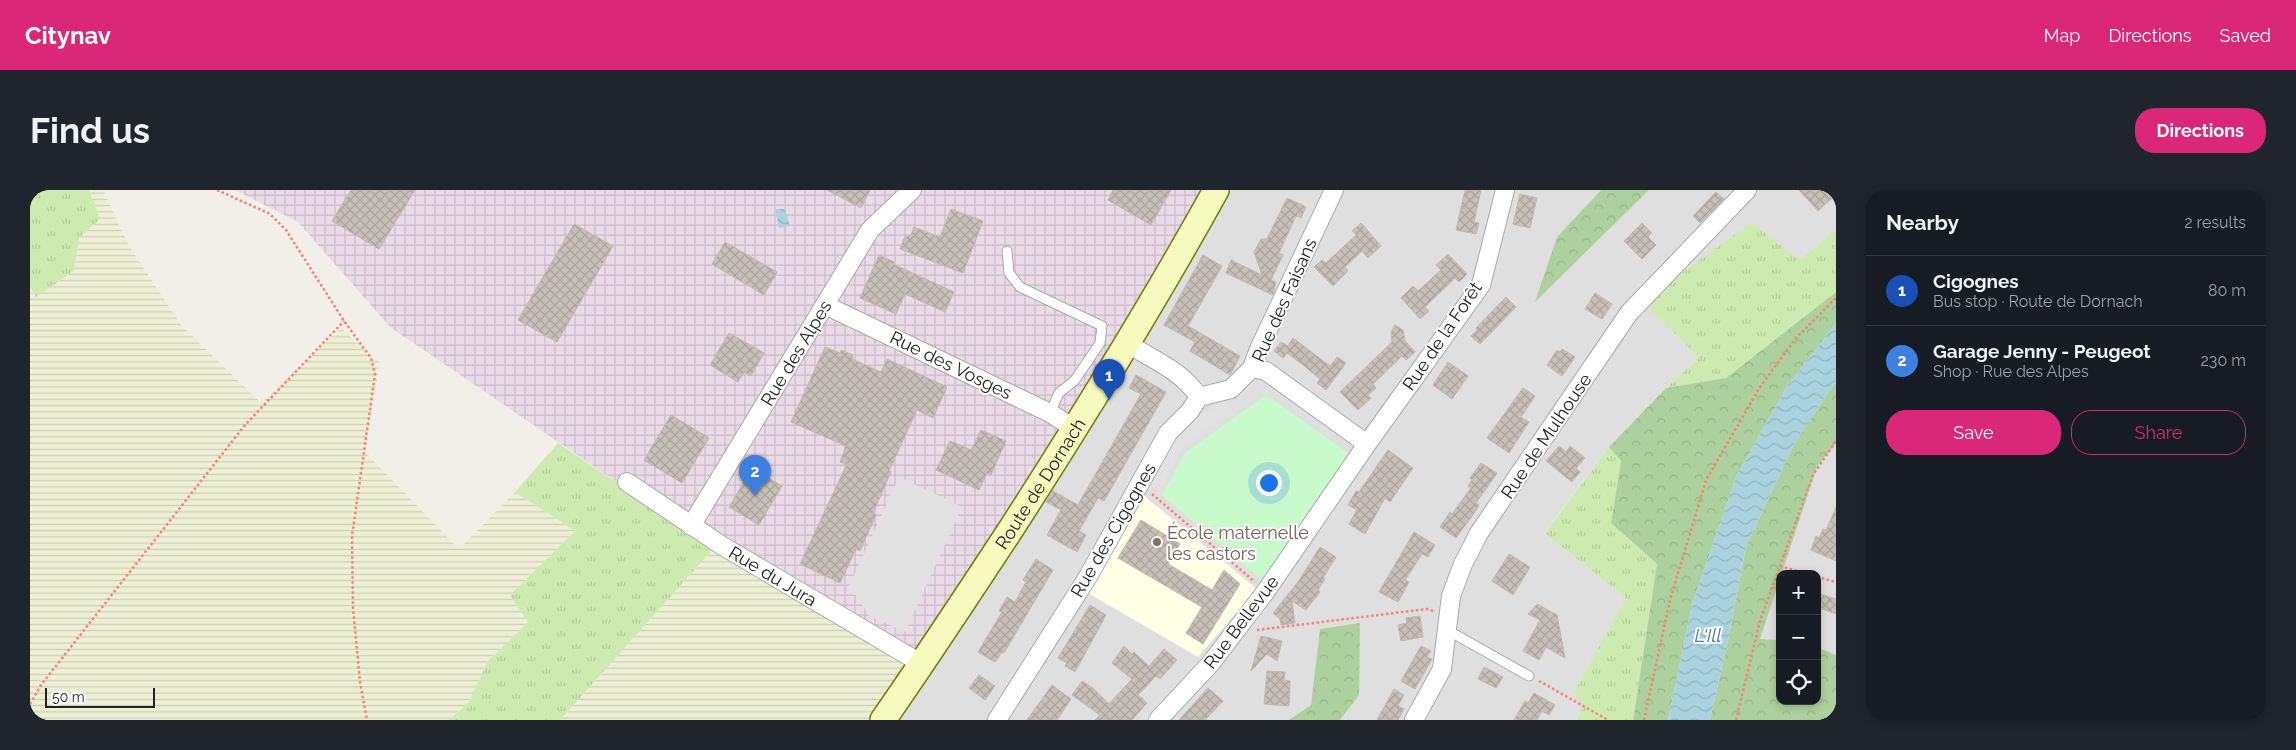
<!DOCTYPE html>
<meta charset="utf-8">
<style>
body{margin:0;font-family:Raleway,sans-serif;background:#20242c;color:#f1f3f6}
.controls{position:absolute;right:15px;bottom:15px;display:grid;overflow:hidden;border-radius:10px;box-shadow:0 2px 8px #0003}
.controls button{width:45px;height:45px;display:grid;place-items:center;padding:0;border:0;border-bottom:1px solid #363941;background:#171b24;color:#f1f3f6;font:25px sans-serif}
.scale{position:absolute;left:15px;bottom:12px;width:110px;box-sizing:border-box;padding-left:5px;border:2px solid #222;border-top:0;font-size:14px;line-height:18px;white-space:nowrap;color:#222;-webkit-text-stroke:4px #fff;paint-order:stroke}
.you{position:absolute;left:1238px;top:292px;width:18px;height:18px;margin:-12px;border:4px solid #fff;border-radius:50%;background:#1a73e8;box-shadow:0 0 0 8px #1a73e833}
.badge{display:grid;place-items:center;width:32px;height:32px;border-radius:50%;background:#db2777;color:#fff;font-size:16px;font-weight:700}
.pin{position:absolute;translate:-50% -41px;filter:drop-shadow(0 1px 2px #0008)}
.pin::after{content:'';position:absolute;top:26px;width:18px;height:15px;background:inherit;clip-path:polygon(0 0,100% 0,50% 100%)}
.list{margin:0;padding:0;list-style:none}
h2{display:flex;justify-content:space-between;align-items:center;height:65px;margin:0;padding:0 20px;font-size:21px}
h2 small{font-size:16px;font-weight:400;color:#9ea1a6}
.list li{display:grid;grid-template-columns:32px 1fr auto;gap:15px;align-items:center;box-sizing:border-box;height:70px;padding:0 20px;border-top:1px solid #363941}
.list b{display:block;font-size:19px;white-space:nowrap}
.list p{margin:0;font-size:16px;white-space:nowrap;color:#9ea1a6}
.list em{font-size:16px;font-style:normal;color:#9ea1a6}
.actions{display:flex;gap:10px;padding:15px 20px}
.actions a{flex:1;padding:11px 0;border:1px solid #db2777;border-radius:20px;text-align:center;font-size:18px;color:#db2777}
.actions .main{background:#db2777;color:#fff}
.icon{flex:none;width:28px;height:28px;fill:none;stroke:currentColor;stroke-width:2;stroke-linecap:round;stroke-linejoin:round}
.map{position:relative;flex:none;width:1806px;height:530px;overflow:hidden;border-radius:20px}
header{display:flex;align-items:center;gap:30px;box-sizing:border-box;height:70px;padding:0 25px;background:#db2777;color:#fff}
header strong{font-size:24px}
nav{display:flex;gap:28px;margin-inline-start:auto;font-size:18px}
.intro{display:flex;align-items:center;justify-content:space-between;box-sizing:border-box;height:120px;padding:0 30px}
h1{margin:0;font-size:35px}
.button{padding:12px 22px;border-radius:20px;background:#db2777;color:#fff;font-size:18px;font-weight:700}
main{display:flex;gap:30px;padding:0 30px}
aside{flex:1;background:#171b24;border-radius:20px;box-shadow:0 2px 8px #0003}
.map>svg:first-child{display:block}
.residential{fill:#e0dfdf}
.industrial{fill:url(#industrial-grid)}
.education{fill:#ffffe5}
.farmland{fill:url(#farmland-rules)}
.grass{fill:url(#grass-tufts)}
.forest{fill:url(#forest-crowns)}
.park{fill:#c8facc}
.parking{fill:#e2e2e2}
.water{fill:url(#water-waves)}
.building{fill:url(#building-cross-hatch);stroke:#c4b6ab}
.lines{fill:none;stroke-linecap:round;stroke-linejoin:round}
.lane-casing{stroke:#a9a9a9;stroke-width:11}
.street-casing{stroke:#a9a9a9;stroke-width:20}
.secondary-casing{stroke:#707d05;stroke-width:28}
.path{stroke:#fa8072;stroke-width:2.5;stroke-dasharray:2.5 2.5;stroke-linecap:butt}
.lane{stroke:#fff;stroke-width:9}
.street{stroke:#fff;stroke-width:18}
.secondary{stroke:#f7fabf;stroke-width:25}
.education-dot{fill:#8d6e63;stroke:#fff;stroke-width:2}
.labels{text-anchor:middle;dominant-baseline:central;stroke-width:4;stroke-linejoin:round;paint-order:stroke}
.street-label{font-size:18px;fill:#222;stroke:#fff}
.education-label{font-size:18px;fill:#785e54;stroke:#fff;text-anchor:start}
.water-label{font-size:19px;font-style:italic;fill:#4a7aab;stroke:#fff}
</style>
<header>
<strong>Citynav</strong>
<nav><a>Map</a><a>Directions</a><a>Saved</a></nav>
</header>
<div class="intro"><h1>Find us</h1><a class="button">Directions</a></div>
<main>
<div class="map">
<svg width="1806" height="530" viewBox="0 0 1806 530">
<defs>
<pattern id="industrial-grid" width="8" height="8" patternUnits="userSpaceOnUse" patternTransform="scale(1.25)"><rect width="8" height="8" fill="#ebdbe8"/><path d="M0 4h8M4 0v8" fill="none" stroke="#c9bcc7"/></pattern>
<pattern id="farmland-rules" width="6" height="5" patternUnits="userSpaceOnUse" patternTransform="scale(1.25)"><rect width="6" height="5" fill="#eef0d5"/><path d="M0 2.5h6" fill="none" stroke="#ccceb7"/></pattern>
<pattern id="grass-tufts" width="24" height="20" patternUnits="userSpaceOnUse" patternTransform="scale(1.25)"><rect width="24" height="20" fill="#cdebb0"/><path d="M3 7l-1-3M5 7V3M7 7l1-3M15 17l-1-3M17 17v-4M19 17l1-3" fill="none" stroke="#b0c997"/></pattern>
<pattern id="forest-crowns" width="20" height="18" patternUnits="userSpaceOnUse" patternTransform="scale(1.25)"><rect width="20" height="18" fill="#add19e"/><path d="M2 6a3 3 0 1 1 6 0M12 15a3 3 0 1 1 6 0" fill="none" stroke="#95b388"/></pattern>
<pattern id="water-waves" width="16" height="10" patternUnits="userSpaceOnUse" patternTransform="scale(1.25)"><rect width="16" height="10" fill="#aad3df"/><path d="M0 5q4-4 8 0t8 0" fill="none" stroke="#92b5bf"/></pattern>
<pattern id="building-cross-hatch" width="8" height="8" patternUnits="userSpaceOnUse" patternTransform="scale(1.25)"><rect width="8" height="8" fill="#c7bfb8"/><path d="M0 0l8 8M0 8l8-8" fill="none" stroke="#aba49e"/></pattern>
</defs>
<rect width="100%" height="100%" fill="#f2efe9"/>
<path class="residential" d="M 1175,0 L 1571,0 L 1527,47 L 1506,111 L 1619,0 L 1806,0 L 1806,39 L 1769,70 L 1619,117 L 1669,168 L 1636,198 L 1579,257 L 1515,342 L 1596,408 L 1555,513 L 1546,530 L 836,530 L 880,471 Z
M 1806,253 L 1806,465 L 1787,457 L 1787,384 L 1751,384 L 1787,277 Z
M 1750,388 L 1750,450 L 1729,449 Z"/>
<path class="industrial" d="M 205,0 L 1175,0 L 1099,131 L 973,330 L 880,471 L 717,381 L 360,137 L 268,32 Z"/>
<path class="education" d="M 1112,304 L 1227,399 L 1168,467 L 1056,402 Z"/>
<path class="farmland" d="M 59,0 L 73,0 L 99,56 L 151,135 L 231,213 L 311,138 L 350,173 L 335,262 L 429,359 L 485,302 L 545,341 L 480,405 L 499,431 L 458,471 L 439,512 L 419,530 L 0,530 L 0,97 L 6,107 L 44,81 L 49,48 L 70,29 Z
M 684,358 L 717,381 L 880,471 L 836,530 L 530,530 Z"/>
<path class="grass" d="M 0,0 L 59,0 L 70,29 L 49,48 L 44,81 L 6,107 L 0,97 Z
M 1722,32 L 1769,70 L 1806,39 L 1806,102 L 1696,188 L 1636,198 L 1669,168 L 1618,117 L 1649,85 Z
M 528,253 L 684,358 L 530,530 L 419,530 L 439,512 L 458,471 L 498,432 L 480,405 L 545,341 L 485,302 Z
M 1579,257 L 1591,271 L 1581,333 L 1627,374 L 1603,530 L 1546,530 L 1555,513 L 1543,504 L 1596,408 L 1515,343 Z"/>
<path class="forest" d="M 1571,0 L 1619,0 L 1505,112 L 1527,47 Z
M 1806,102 L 1806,133 L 1756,198 L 1706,287 L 1662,415 L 1638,530 L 1603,530 L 1627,374 L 1581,333 L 1591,271 L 1579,257 L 1636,198 L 1696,188 Z
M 1806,191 L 1806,253 L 1787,277 L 1730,449 L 1750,450 L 1750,511 L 1787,511 L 1787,457 L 1806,465 L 1806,530 L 1680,530 L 1698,450 L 1716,356 L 1764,254 Z
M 1330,433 L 1329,505 L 1310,530 L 1259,530 L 1281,515 L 1290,439 Z"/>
<path class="park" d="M 1236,205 L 1321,265 L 1233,391 L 1132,305 L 1155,263 Z"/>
<path class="parking" d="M 1192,211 L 1202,220 L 1152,258 L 1130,301 L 1118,293 L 1142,246 Z
M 869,287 L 932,317 L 875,442 L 838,425 L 827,406 L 817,401 Z"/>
<path class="water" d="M 745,19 L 755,19 L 760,36 L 749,38 Z
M 1806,133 L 1806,191 L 1764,254 L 1716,356 L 1698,450 L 1680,530 L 1638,530 L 1662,415 L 1706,287 L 1756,198 Z"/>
<path class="building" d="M 321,0 L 385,0 L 349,59 L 302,31 Z
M 797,0 L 840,0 L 831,18 Z
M 1083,0 L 1141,0 L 1121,35 L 1078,10 Z
M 1435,0 L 1451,0 L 1444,32 L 1449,33 L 1446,44 L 1426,40 Z
M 1769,0 L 1794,0 L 1802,8 L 1788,21 Z
M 1686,2 L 1694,9 L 1670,33 L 1663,26 Z
M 1490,4 L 1507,8 L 1500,38 L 1483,34 Z
M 1257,8 L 1276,17 L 1271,28 L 1266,26 L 1249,63 L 1253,65 L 1241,90 L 1246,92 L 1243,105 L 1196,83 L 1201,70 L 1232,85 L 1224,62 L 1231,49 L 1237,49 Z
M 921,19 L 953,31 L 933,83 L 870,59 L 874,48 L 881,45 L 884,37 L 910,47 Z
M 1331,33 L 1351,56 L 1338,68 L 1332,61 L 1315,77 L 1318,81 L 1303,96 L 1284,77 L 1292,70 L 1296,73 L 1326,45 L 1322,41 Z
M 1612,33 L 1622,43 L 1618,47 L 1626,55 L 1612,69 L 1594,51 Z
M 544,34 L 583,56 L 527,152 L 488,130 Z
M 695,52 L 747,82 L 734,105 L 682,74 Z
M 1418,64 L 1437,84 L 1429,92 L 1425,88 L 1395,117 L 1399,121 L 1390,129 L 1371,108 L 1383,96 L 1388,101 L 1411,80 L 1406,75 Z
M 849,65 L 864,72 L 863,74 L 924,102 L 915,122 L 875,104 L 866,124 L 830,108 Z
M 1173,65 L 1192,76 L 1158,136 L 1210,166 L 1200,185 L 1160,161 L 1165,152 L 1134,135 Z
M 1565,103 L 1582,114 L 1572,129 L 1555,119 Z
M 1476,107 L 1486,117 L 1450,154 L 1441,146 L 1447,140 L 1446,138 Z
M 1365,135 L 1373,140 L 1375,151 L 1385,162 L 1376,170 L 1372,166 L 1343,194 L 1346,198 L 1338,205 L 1341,208 L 1328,220 L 1310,202 L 1362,152 L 1361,142 Z
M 699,143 L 734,163 L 721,186 L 714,182 L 708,192 L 680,175 Z
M 1263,148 L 1300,176 L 1307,167 L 1316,173 L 1296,200 L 1287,193 L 1290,189 L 1273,175 L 1257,163 L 1253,168 L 1244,161 L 1251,152 L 1258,156 Z
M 795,157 L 810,163 L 811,160 L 823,165 L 822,169 L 851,182 L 857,169 L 917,197 L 903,228 L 887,220 L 859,281 L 861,282 L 843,323 L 846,325 L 830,361 L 826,359 L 810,393 L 770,374 L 817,274 L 810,272 L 816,256 L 761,232 Z
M 1532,159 L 1545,167 L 1532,186 L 1517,175 L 1527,160 L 1530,162 Z
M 1418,172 L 1438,186 L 1422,209 L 1403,195 Z
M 1106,185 L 1136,202 L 1074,311 L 1068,308 L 1049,341 L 1056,345 L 1047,362 L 1017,345 L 1031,320 L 1016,312 L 1023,301 L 1048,315 L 1111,204 L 1099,198 Z
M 1493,198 L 1505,206 L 1491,227 L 1499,232 L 1479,263 L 1457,248 Z
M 641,225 L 679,248 L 652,293 L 614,270 Z
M 951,240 L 976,251 L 961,285 L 957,283 L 949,300 L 906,280 L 920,251 L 941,260 Z
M 1529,256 L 1536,262 L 1540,256 L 1555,268 L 1546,278 L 1550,282 L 1542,292 L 1516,271 Z
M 1358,260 L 1383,278 L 1360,312 L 1355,308 L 1335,344 L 1319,334 L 1327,320 L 1318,315 L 1326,301 L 1329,302 Z
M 1451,273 L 1467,283 L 1446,313 L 1449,315 L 1445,322 L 1426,348 L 1410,337 L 1420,322 L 1422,324 L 1441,298 L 1438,296 L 1442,290 L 1440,288 Z
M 722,278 L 752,296 L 729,335 L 699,317 Z
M 1806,317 L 1806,371 L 1781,360 L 1786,346 L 1789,348 L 1793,339 L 1796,340 Z
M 1111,330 L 1150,354 L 1138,374 L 1182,400 L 1194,380 L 1210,394 L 1173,454 L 1156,443 L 1172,417 L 1088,368 Z
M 1384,342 L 1405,355 L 1398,367 L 1392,364 L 1375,390 L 1379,392 L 1368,412 L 1349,402 Z
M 1290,357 L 1306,367 L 1293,388 L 1295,389 L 1288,400 L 1290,402 L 1276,420 L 1262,411 L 1265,433 L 1251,435 L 1250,429 L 1243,423 L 1268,392 Z
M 1479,364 L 1500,377 L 1483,405 L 1462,391 Z
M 1006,369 L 1023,380 L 974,463 L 972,462 L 965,472 L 948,462 L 972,422 L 969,421 L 977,407 L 985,412 L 996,392 L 993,390 Z
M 1787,403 L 1806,409 L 1806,424 L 1787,417 Z
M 1507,414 L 1527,425 L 1535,468 L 1516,457 L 1509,470 L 1493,461 L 1510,430 L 1498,424 Z
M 1060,415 L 1076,425 L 1045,482 L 1035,476 L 1037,473 L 1028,468 Z
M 1390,426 L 1393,447 L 1371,451 L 1368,435 L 1377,433 L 1376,428 Z
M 1231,446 L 1252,451 L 1247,471 L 1237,464 L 1221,481 Z
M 1094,456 L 1102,464 L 1104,462 L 1119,476 L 1134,459 L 1147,470 L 1130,489 L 1126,486 L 1108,505 L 1117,513 L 1102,530 L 1065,530 L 1070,525 L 1042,505 L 1052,491 L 1063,498 L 1079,514 L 1102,489 L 1082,473 Z
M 1391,456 L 1401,461 L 1397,467 L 1402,469 L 1385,499 L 1371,491 Z
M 1454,477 L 1473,487 L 1466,498 L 1448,489 Z
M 1237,481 L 1255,482 L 1254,490 L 1260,491 L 1259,516 L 1234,514 Z
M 949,485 L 965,496 L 955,510 L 939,498 Z
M 1022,495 L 1041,509 L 1027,530 L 997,530 Z
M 1178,498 L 1193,511 L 1175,530 L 1149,530 Z
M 1364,499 L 1374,505 L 1368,516 L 1374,519 L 1368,530 L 1347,530 Z
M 1504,503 L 1525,515 L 1519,525 L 1512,521 L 1507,530 L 1484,530 L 1495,511 L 1498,513 Z"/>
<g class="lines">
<g class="lane-casing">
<path id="lane" d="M 977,61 L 979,83 L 990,97 L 1072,136 L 1070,153 L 1045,190 L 1029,203 L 1020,223
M 1417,443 L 1426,445 L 1499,486"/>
</g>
<g class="street-casing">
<path id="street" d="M 1304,0 L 1229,159 L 1222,178 L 1236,181 L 1337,254
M 795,115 L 1020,223 L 1045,239
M 1098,154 C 1124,170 1152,181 1169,207
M 597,292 L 691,355 L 892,474
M 661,336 L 840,40 L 882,0
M 967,530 L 1059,385 L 1138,243 L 1160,221 L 1169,207 L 1201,199 L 1222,178
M 1128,530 L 1181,473 L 1236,401 L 1337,254 L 1451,95 L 1475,0
M 1384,530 L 1412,479 L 1421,406 L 1433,374 L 1449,343 L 1599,123 L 1717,0"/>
</g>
<g class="secondary-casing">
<g id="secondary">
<path id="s1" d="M 853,530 C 897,467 939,403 981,339 C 1053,227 1122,116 1186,0"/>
</g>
</g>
<path class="path" d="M 187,0 L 240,24 L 256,40 L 314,131 L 341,168 L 345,184 L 322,346 L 323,418 L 330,492 L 337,530
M 1122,304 L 1225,392
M 1750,376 L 1777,384
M 1787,387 L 1806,392
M 1227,440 L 1397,419 L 1403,421
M 1509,491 L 1578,530
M 0,514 L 11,495 L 215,235 L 314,131
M 0,529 L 1,530
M 1614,530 L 1640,410 L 1676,290 L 1730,197 L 1766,148 L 1806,108
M 1706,530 L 1730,431 L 1783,285 L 1806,251"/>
<use href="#lane" class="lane"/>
<use href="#street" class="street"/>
<use href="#secondary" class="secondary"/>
</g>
<circle class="education-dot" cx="1127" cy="352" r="5"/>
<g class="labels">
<g class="street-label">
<text transform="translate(1254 110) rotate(-66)">Rue des Faisans</text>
<text transform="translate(1412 146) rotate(-56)">Rue de la Forêt</text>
<text transform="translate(766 163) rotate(-59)">Rue des Alpes</text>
<text transform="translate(921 175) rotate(26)">Rue des Vosges</text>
<text transform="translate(1516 246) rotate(-56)">Rue de Mulhouse</text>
<text stroke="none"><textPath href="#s1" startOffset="284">Route de Dornach</textPath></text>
<text transform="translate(1083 340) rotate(-60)">Rue des Cigognes</text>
<text transform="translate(743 386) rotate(31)">Rue du Jura</text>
<text transform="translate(1211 432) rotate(-53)">Rue Bellevue</text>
</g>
<g class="education-label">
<text x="1137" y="342">École maternelle<tspan x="1137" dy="21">les castors</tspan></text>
</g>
<g class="water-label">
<text x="1678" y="445">L'Ill</text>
</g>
</g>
</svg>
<div class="controls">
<button>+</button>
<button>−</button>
<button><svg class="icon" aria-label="locate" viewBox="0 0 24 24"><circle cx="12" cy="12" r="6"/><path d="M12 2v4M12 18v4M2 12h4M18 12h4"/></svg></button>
</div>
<div class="scale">50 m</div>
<div class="you"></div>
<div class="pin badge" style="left:1079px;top:210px;background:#1a4fb4">1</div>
<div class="pin badge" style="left:725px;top:306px;background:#3f7fe0">2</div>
</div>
<aside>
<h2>Nearby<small>2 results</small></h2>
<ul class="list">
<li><span class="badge" style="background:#1a4fb4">1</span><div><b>Cigognes</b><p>Bus stop · Route de Dornach</p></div><em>80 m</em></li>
<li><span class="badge" style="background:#3f7fe0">2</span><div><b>Garage Jenny - Peugeot</b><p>Shop · Rue des Alpes</p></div><em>230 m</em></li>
</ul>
<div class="actions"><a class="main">Save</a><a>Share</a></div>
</aside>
</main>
